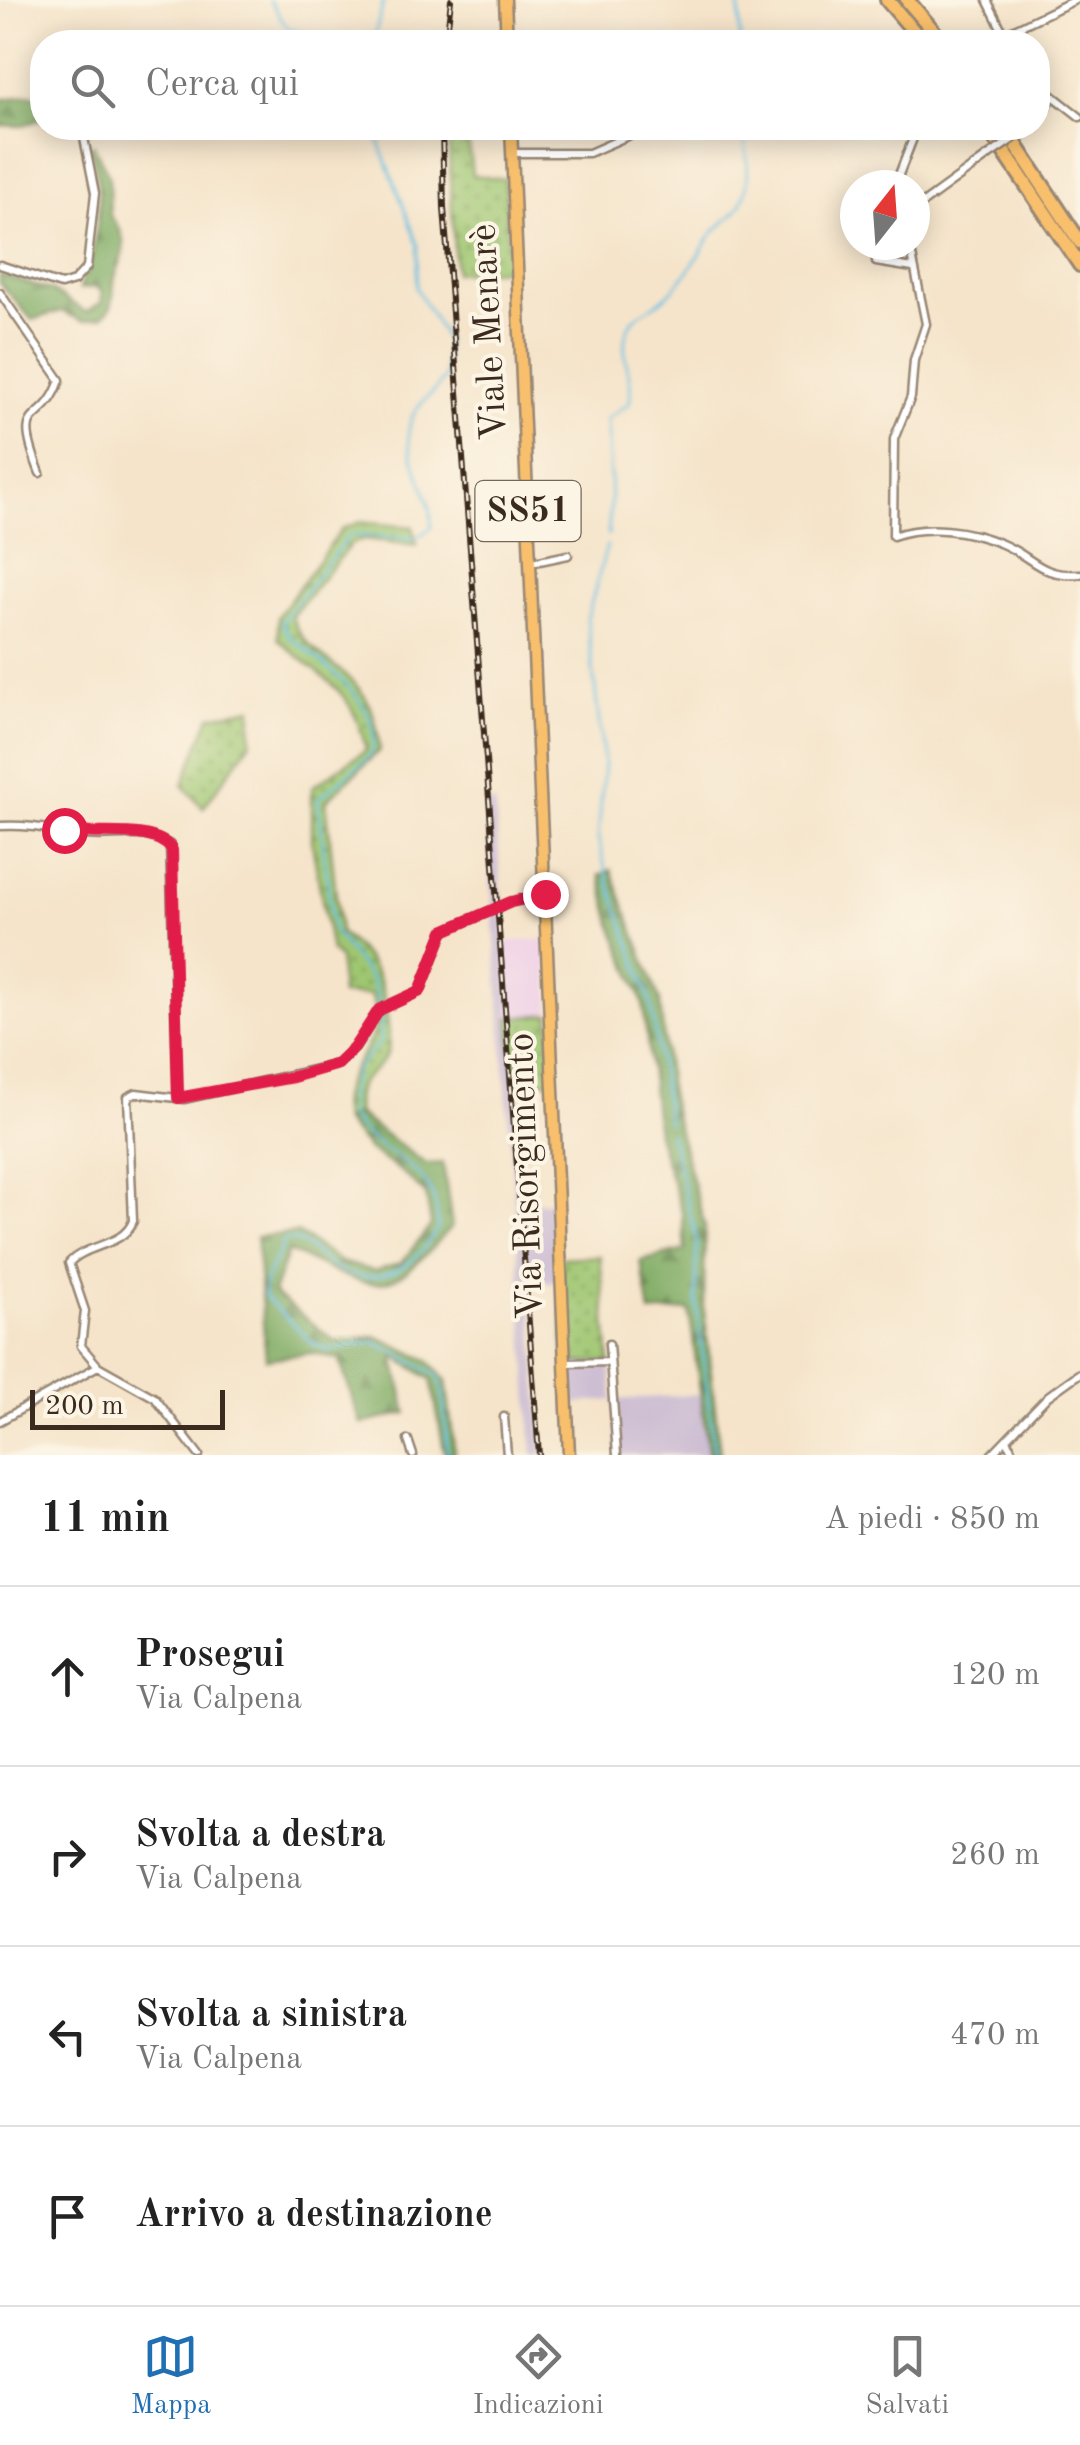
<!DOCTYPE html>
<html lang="it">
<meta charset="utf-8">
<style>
body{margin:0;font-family:"Old Standard TT",serif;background:#f6f6f6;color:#222}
.compass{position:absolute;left:840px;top:170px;width:90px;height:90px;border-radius:50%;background:#fff;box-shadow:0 5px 25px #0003;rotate:17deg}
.scale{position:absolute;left:30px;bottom:25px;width:195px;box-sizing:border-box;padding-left:10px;border:5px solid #3b2a1e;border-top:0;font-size:28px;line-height:35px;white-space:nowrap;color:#3b2a1e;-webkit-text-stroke:8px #fcf5e5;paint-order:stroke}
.stop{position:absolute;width:30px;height:30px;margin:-22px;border:8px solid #e11d48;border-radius:50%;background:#fff}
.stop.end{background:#e11d48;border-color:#fff;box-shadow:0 2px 10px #0008}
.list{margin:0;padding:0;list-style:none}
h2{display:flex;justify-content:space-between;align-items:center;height:130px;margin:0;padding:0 40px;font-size:42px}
h2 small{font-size:32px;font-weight:400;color:#767676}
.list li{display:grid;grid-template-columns:65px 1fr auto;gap:30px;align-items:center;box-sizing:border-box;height:180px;padding:0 40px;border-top:2px solid #e0e0e0}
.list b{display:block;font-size:38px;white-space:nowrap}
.list p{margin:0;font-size:32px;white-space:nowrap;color:#767676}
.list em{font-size:32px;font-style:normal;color:#767676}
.icon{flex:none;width:55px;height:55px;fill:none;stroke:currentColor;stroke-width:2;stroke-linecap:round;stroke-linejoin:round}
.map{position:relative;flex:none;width:1080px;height:1455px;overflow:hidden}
.search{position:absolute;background:#fff;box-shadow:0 5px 25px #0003;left:30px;right:30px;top:30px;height:110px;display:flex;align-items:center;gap:25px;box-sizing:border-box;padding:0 35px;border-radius:40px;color:#767676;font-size:38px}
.sheet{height:850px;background:#fff}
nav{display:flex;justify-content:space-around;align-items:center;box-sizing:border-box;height:140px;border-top:2px solid #e0e0e0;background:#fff;font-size:28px;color:#767676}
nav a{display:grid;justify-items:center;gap:5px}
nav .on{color:#1f6fb2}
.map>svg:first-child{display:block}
.built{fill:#efd0e7}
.industrial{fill:#cdbed3}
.grass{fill:url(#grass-dots);stroke:#6d7848;stroke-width:2.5}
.forest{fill:url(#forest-firs);stroke:#5d6a40;stroke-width:2.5}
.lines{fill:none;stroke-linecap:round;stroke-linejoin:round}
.stream{stroke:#64bfe2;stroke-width:2.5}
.minor-casing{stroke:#988774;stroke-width:11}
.primary-casing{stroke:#988774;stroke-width:15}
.motorway-casing{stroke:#988774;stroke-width:18}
.minor{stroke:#fff;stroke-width:6}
.primary{stroke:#f8bf6c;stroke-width:10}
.motorway{stroke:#f8bf6c;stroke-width:12}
.rail-casing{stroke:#3b2a1e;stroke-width:6}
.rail{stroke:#fcf5e5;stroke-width:2.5;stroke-dasharray:8;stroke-linecap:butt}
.minor-bridge-casing{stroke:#988774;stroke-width:11;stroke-linecap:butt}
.minor-bridge{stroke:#fff;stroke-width:6}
.route{stroke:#e11d48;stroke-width:12}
.labels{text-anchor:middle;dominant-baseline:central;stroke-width:8;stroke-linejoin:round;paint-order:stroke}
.shield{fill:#fcf5e5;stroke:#75675a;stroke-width:2.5}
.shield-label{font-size:35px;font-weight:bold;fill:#3b2a1e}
.street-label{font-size:38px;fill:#3b2a1e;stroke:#fcf5e5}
</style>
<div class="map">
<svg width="1080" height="1455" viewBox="0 0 1080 1455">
<defs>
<pattern id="grass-dots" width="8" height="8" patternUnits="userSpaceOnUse" patternTransform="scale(2.5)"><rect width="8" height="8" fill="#9fc671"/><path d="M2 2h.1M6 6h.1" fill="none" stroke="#83a15c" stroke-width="1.8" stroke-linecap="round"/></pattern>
<pattern id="forest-firs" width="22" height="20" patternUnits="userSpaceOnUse" patternTransform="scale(2.5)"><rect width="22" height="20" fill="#7fab63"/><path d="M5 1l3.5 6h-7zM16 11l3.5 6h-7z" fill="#698b51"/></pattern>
</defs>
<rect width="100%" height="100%" fill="#fcf5e5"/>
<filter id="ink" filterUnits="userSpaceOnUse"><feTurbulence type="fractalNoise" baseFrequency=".01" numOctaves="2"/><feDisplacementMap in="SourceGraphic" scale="20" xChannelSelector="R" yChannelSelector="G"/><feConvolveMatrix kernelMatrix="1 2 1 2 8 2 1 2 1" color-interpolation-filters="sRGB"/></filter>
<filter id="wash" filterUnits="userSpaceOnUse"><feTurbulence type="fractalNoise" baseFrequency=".0048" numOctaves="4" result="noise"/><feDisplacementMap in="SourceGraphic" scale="40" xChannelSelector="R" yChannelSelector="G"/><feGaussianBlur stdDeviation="2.25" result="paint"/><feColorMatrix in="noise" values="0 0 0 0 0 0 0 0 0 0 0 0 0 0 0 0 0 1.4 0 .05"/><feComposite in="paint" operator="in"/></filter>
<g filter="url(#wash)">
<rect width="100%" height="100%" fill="#f5e4ca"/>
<path class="built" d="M 547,939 L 550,1014 L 509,1018 L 503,942 Z"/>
<path class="industrial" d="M 485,803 L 495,803 L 524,1202 L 558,1202 L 561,1282 L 530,1283 L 543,1455 L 533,1455 Z
M 610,1362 L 613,1400 L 701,1394 L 709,1455 L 617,1455 L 613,1400 L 566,1404 L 565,1363 Z"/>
<path class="grass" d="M 448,128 L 467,128 L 472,175 L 505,179 L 509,269 L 455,273 Z
M 360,522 L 413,527 L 417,545 L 365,539 L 351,544 L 292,616 C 301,652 346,666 365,697 C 376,713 377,732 380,750 L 326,801 L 340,933 C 354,945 367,956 376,973 C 383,987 394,1043 386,1056 C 370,1081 352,1076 357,1114 L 344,1121 C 328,1070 396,1044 370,995 L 341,995 L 339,958 L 331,951 L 312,843 L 312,787 L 366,750 C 352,685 323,681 278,639 L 278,616 L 342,529 Z
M 252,708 L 251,742 L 203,808 L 183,785 L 210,716 Z
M 550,1014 L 553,1081 L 516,1083 L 509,1018 Z
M 600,1256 L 610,1362 L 565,1363 L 560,1258 Z"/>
<path class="forest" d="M 26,95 L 42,96 L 42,119 L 20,126 L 0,125 L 0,100 Z
M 93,144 L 109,176 L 110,216 C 128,235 126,251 116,274 C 110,290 119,305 102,317 L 83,321 L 61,311 L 32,320 L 0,283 L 0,275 L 51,290 L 86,312 L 102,302 L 101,291 L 95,287 L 80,289 C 81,279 89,271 91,259 C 99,220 105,185 89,148 Z
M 611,870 L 660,1001 L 670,1098 L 705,1227 L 704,1309 L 720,1455 L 709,1455 L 689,1310 L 650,1313 L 641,1261 L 685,1250 L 682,1213 L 657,1134 L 643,1003 L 613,928 L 600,875 Z
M 357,1114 L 426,1164 L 443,1163 L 452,1226 C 382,1306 378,1291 288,1251 L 273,1293 L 335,1341 L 376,1336 L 428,1360 L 446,1380 L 455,1455 L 445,1455 L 431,1379 L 394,1356 L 407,1413 L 361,1424 L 339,1359 L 311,1353 L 266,1359 L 256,1237 L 298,1233 L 341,1262 L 375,1271 L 401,1263 L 431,1225 L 426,1195 L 404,1174 L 368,1149 L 344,1121 Z"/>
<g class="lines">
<path class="stream" d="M 269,0 L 288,28 L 318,37 L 322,42
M 739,0 L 740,42
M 373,42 L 384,0
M 374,128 L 418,245 L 416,288 L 446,340 L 445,377 C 436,393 417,402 411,420 C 399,456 436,492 431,528 L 416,538 L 349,535 L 282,622 L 288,635 C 319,662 389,706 371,755 L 318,799 L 333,930 L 373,982 L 379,1006
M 608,535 L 611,498 L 607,418 L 629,404 C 636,379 617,352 628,328 C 636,312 651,309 663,299 C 685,280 695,261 710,237 C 717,226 729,220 737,210 C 753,190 748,150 741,128
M 607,545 L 587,619 L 604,764 L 598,839 L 609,883 L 651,1003 L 668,1123
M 381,1014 L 380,1042 L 356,1069 L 349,1094 L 349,1115 C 379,1161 438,1158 438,1227 C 417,1266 377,1292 333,1267 C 317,1257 305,1239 285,1240 L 265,1281 L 264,1297 L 314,1344 L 328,1350 L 375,1342 L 437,1375 L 442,1385 L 448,1455
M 670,1133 L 697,1241 L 696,1300 L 715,1455"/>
</g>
</g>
<g filter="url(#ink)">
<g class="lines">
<g class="minor-casing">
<path id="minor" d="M 987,0 L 1008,42
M 969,42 L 983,35 L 1004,34 L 1075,0
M 1038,84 L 1080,117
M 1038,120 L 1052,98
M 512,153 L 589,153 L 646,128
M 895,185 L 917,128
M 915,209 L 988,156
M 876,245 L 876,262 L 913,268
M 910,245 L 926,324 L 914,360 L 911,397 L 894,439 L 893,536 C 927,524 969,530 1002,544 C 1035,558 1039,577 1080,574
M 0,265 L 61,285 L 74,281 L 87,267 L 95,193 L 82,128
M 0,293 L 60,380 C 43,431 11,399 40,473
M 530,563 L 568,555
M 0,826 C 34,824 54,831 86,835 C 115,839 142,827 170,845 L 178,1098
M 609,1344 L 617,1455
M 566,1363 L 610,1362
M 504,1417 L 507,1455
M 0,1421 L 98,1366
M 408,1440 L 413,1455
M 1008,1441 L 1013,1455
M 199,1455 L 155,1398 L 98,1366 L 81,1346 L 85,1311 L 69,1263 C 87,1243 123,1247 133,1221 L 128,1097 L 136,1093 L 185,1099 L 338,1064 L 355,1048 L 379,1010 L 420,991 L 444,931 L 511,902 L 544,895
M 991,1455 L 1048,1396 L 1080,1373"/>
</g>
<g class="primary-casing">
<path id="primary" d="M 505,0 L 507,42
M 511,128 L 569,1455"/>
</g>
<g class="motorway-casing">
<path id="motorway" d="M 887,0 L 923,42
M 907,0 L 943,42
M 988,128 L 1080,265
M 1005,128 L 1080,242"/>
</g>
<use href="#minor" class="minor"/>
<use href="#primary" class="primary"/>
<use href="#motorway" class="motorway"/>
<g class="rail-casing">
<path id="rail" d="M 446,42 L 451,0
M 442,128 L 444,208 L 539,1455"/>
</g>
<use href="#rail" class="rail"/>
<g class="minor-bridge-casing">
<path id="minor-bridge" d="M 988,156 L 1029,128"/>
</g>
<use href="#minor-bridge" class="minor-bridge"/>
</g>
</g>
<g class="lines" filter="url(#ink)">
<path class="route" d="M 64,830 C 95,838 154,823 172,850 L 178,1098 L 293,1077 L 338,1064 L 354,1048 L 379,1010 L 420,991 L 444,931 L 511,902 L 545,894"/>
</g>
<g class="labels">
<rect class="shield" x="475.5" y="481" width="105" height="60" rx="8"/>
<g class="shield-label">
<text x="528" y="511">SS51</text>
</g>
<g class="street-label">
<text transform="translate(490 332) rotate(-93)">Viale Menarè</text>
<text transform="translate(527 1176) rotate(-92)">Via Risorgimento</text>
</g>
</g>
</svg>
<svg class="compass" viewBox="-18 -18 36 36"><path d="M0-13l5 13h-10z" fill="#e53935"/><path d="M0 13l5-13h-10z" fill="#767676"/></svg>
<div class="scale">200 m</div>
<div class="stop" style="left:64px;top:830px"></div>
<div class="stop end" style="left:545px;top:894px"></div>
<div class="search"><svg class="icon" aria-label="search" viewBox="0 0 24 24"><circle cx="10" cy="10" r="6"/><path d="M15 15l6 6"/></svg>Cerca qui</div>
</div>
<section class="sheet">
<h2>11 min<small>A piedi · 850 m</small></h2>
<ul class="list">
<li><svg class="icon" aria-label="ahead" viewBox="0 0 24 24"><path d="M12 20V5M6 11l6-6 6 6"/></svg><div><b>Prosegui</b><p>Via Calpena</p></div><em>120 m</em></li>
<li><svg class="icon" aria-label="right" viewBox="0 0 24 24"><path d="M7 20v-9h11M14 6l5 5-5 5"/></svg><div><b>Svolta a destra</b><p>Via Calpena</p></div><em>260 m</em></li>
<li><svg class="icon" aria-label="left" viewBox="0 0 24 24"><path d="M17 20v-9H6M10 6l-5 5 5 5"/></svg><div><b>Svolta a sinistra</b><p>Via Calpena</p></div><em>470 m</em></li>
<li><svg class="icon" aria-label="arrive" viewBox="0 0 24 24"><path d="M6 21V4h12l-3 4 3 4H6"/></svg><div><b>Arrivo a destinazione</b></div></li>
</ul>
</section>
<nav>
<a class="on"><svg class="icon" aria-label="map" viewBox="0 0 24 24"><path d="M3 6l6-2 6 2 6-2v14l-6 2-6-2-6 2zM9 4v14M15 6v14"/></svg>Mappa</a>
<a><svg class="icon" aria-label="directions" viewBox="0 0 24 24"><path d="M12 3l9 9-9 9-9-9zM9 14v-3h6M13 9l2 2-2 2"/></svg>Indicazioni</a>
<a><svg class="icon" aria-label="saved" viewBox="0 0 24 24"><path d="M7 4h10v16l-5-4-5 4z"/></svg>Salvati</a>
</nav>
